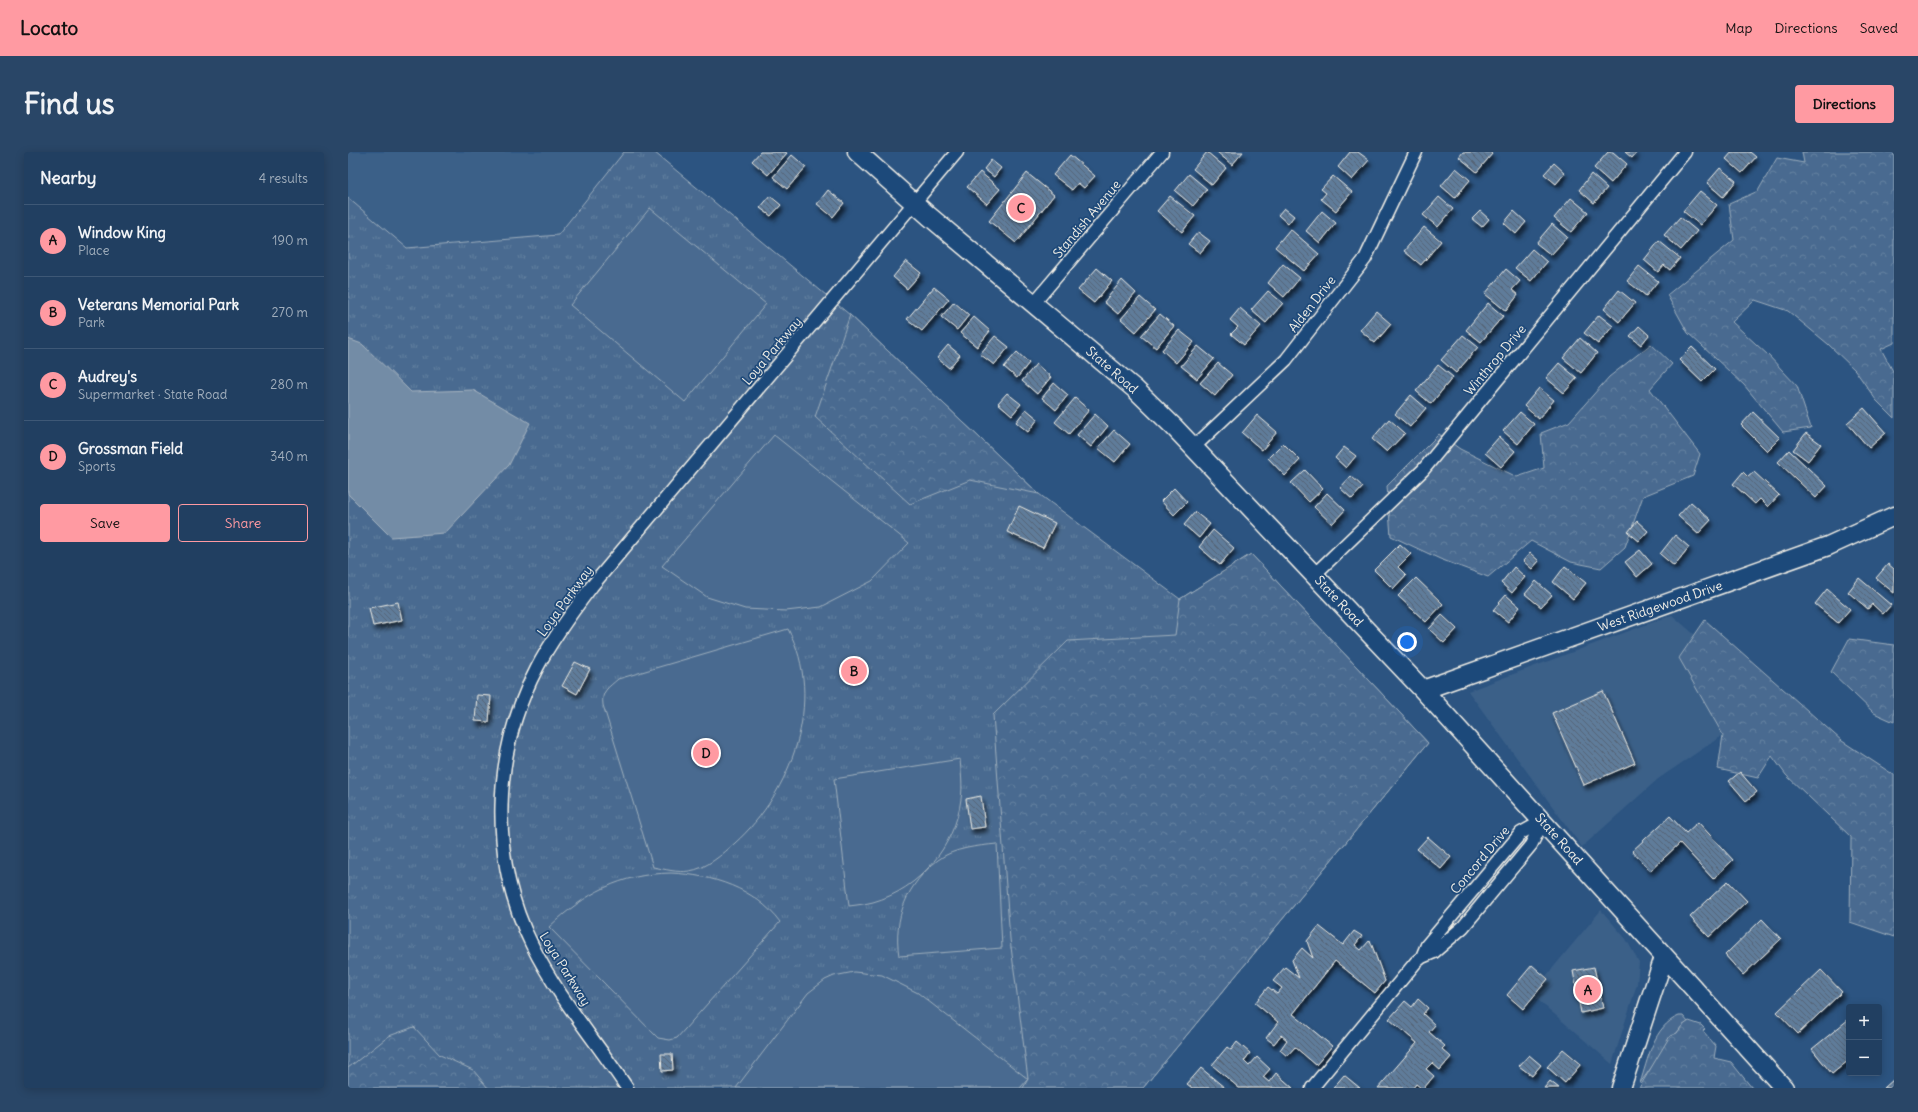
<!DOCTYPE html>
<meta charset="utf-8">
<style>
body{margin:0;font-family:Delius,sans-serif;background:#294667;color:#f1f3f6}
.controls{position:absolute;right:12px;bottom:12px;display:grid;overflow:hidden;border-radius:4px;box-shadow:0 2px 10px #0003}
.controls button{width:36px;height:36px;display:grid;place-items:center;padding:0;border:0;border-bottom:1px solid #3e5876;background:#213f61;color:#f1f3f6;font:20px sans-serif}
.you{position:absolute;left:1059px;top:490px;width:14px;height:14px;margin:-10px;border:3px solid #fff;border-radius:50%;background:#1a73e8;box-shadow:0 0 0 6px #1a73e833}
.badge{display:grid;place-items:center;width:26px;height:26px;border-radius:50%;background:#ff9aa2;color:#111;font-size:13px;font-weight:700}
.pin{position:absolute;translate:-50% -50%;border:2px solid #fff;box-shadow:0 1px 4px #0006}
.list{margin:0;padding:0;list-style:none}
h2{display:flex;justify-content:space-between;align-items:center;height:52px;margin:0;padding:0 16px;font-size:17px}
h2 small{font-size:13px;font-weight:400;color:#a2afbd}
.list li{display:grid;grid-template-columns:26px 1fr auto;gap:12px;align-items:center;box-sizing:border-box;height:72px;padding:0 16px;border-top:1px solid #3e5876}
.list b{display:block;font-size:15px;white-space:nowrap}
.list p{margin:0;font-size:13px;white-space:nowrap;color:#a2afbd}
.list em{font-size:13px;font-style:normal;color:#a2afbd}
.actions{display:flex;gap:8px;padding:12px 16px}
.actions a{flex:1;padding:9px 0;border:1px solid #ff9aa2;border-radius:4px;text-align:center;font-size:14px;color:#ff9aa2}
.actions .main{background:#ff9aa2;color:#111}
.map{position:relative;flex:none;width:1546px;height:936px;overflow:hidden;border-radius:4px}
header{display:flex;align-items:center;gap:24px;box-sizing:border-box;height:56px;padding:0 20px;background:#ff9aa2;color:#111}
header strong{font-size:19px}
nav{display:flex;gap:22px;margin-inline-start:auto;font-size:14px}
.intro{display:flex;align-items:center;justify-content:space-between;box-sizing:border-box;height:96px;padding:0 24px}
h1{margin:0;font-size:28px}
.button{padding:10px 18px;border-radius:4px;background:#ff9aa2;color:#111;font-size:14px;font-weight:700}
main{display:flex;gap:24px;padding:0 24px}
aside{flex:1;background:#213f61;border-radius:4px;box-shadow:0 2px 10px #0003}
.map>svg:first-child{display:block}
.built{fill:#3b6088}
.grass{fill:url(#grass-tufts);stroke:#9eaebc}
.forest{fill:url(#forest-crowns);stroke:#9eaebc}
.garden{fill:#496b90;stroke:#9eaebc}
.water{fill:#738ca6;stroke:#a7b4c0}
.building{fill:url(#building-back-hatch);stroke:#f4f1e8;filter:url(#shadow)}
.lines{fill:none;stroke-linecap:round;stroke-linejoin:round}
.street-casing{stroke:#f4f1e8;stroke-width:15}
.secondary-casing{stroke:#f4f1e8;stroke-width:21}
.street{stroke:#1f4a7a;stroke-width:12}
.secondary{stroke:#1f4a7a;stroke-width:18}
.labels{text-anchor:middle;dominant-baseline:central;stroke-width:3.5;stroke-linejoin:round;paint-order:stroke}
.street-label{font-size:13px;fill:#f4f1e8;stroke:#1f4a7a}
</style>
<header>
<strong>Locato</strong>
<nav><a>Map</a><a>Directions</a><a>Saved</a></nav>
</header>
<div class="intro"><h1>Find us</h1><a class="button">Directions</a></div>
<main>
<aside>
<h2>Nearby<small>4 results</small></h2>
<ul class="list">
<li><span class="badge">A</span><div><b>Window King</b><p>Place</p></div><em>190 m</em></li>
<li><span class="badge">B</span><div><b>Veterans Memorial Park</b><p>Park</p></div><em>270 m</em></li>
<li><span class="badge">C</span><div><b>Audrey's</b><p>Supermarket · State Road</p></div><em>280 m</em></li>
<li><span class="badge">D</span><div><b>Grossman Field</b><p>Sports</p></div><em>340 m</em></li>
</ul>
<div class="actions"><a class="main">Save</a><a>Share</a></div>
</aside>
<div class="map">
<svg width="1546" height="936" viewBox="0 0 1546 936">
<defs>
<pattern id="grass-tufts" width="24" height="20" patternUnits="userSpaceOnUse"><rect width="24" height="20" fill="#496b90"/><path d="M3 7l-1-3M5 7V3M7 7l1-3M15 17l-1-3M17 17v-4M19 17l1-3" fill="none" stroke="#6481a0"/></pattern>
<pattern id="forest-crowns" width="20" height="18" patternUnits="userSpaceOnUse"><rect width="20" height="18" fill="#496b90"/><path d="M2 6a3 3 0 1 1 6 0M12 15a3 3 0 1 1 6 0" fill="none" stroke="#6481a0"/></pattern>
<pattern id="building-back-hatch" width="6" height="6" patternUnits="userSpaceOnUse"><rect width="6" height="6" fill="#5e7b9a"/><path d="M-1 5l2 2M0 0l6 6M5-1l2 2" fill="none" stroke="#556474"/></pattern>
<filter id="shadow"><feDropShadow dx="2.5" dy="4.5" stdDeviation="2" flood-color="#0009"/></filter>
</defs>
<rect width="100%" height="100%" fill="#2c5481"/>
<filter id="ink" filterUnits="userSpaceOnUse"><feTurbulence type="fractalNoise" baseFrequency=".025" numOctaves="2"/><feDisplacementMap in="SourceGraphic" scale="8" xChannelSelector="R" yChannelSelector="G"/><feConvolveMatrix kernelMatrix="1 2 1 2 8 2 1 2 1" color-interpolation-filters="sRGB"/></filter>
<g filter="url(#ink)">
<path class="built" d="M 0,0 L 276,0 L 210,83 L 59,96 L 0,46 Z
M 1324,463 L 1347,483 L 1331,506 L 1375,583 L 1310,627 L 1234,695 L 1120,539 Z
M 1253,758 L 1278,787 L 1291,810 L 1289,832 L 1264,912 L 1183,842 Z"/>
<path class="grass" d="M 276,0 L 306,0 L 502,163 L 691,342 L 832,447 L 903,402 L 1080,591 L 795,936 L 0,936 L 0,46 L 59,96 L 210,83 Z
M 1331,864 L 1335,864 L 1340,870 L 1334,874 L 1292,931 C 1300,908 1305,874 1331,864 Z"/>
<path class="forest" d="M 1454,0 L 1546,0 L 1546,191 L 1533,197 L 1546,221 L 1546,266 L 1528,248 L 1507,218 L 1480,192 L 1440,159 L 1407,148 L 1384,170 L 1420,203 L 1449,234 L 1463,276 L 1435,280 L 1396,233 L 1340,181 L 1319,143 L 1386,88 L 1381,52 L 1410,39 L 1429,6 L 1456,11 Z
M 502,163 L 691,342 L 622,328 L 562,352 L 467,265 Z
M 1303,192 L 1324,212 L 1302,237 L 1352,302 L 1345,324 L 1295,344 L 1277,395 L 1253,416 L 1223,410 L 1183,389 L 1140,425 L 1092,407 L 1043,384 L 1039,334 L 1091,282 L 1112,297 L 1169,325 L 1196,316 L 1193,281 L 1221,270 L 1261,225 Z
M 903,402 L 1080,591 L 795,936 L 675,936 L 680,927 L 662,787 L 645,563 L 720,489 L 827,483 L 832,447 Z
M 1357,468 L 1494,589 L 1546,623 L 1546,785 L 1502,770 L 1503,685 L 1438,623 L 1424,604 L 1410,626 L 1370,617 L 1375,583 L 1331,506 Z
M 1501,487 L 1546,493 L 1546,570 L 1526,561 L 1483,520 Z
M 1341,869 L 1353,873 L 1357,877 L 1355,879 L 1368,894 L 1366,906 L 1383,910 L 1404,936 L 1291,936 L 1322,884 L 1329,881 L 1334,874 Z
M 66,875 L 92,903 L 125,918 L 140,936 L 0,936 L 0,916 L 41,884 Z"/>
<path class="garden" d="M 302,56 L 418,152 L 337,250 L 222,153 Z
M 426,283 L 561,391 L 524,429 L 473,455 L 438,459 L 397,457 L 359,445 L 314,414 Z
M 440,477 C 478,548 443,641 387,691 C 375,702 358,717 341,719 C 330,721 316,717 305,715 L 255,553 C 253,539 260,536 270,527 Z
M 612,607 C 613,620 615,634 613,647 C 607,694 572,737 525,750 C 517,752 509,753 501,754 L 486,627 Z
M 649,692 L 654,796 L 551,804 C 545,766 559,732 590,708 C 606,696 629,694 649,692 Z
M 323,721 C 364,723 407,736 432,770 L 329,886 L 322,888 L 310,886 L 201,775 C 238,741 272,722 323,721 Z
M 506,820 L 534,823 L 570,841 L 680,927 L 672,936 L 388,936 L 460,841 L 477,828 L 486,824 Z"/>
<path class="water" d="M 0,187 L 14,192 L 63,240 L 125,238 L 182,271 L 161,313 L 97,381 L 43,385 L 0,342 Z"/>
<path class="building" d="M 412,0 L 437,0 L 439,1 L 420,23 L 404,9 Z
M 859,0 L 878,16 L 864,33 L 845,17 Z
M 869,0 L 895,0 L 884,13 Z
M 1002,0 L 1010,0 L 1021,8 L 1004,28 L 990,15 Z
M 1115,0 L 1142,0 L 1144,2 L 1129,20 L 1111,5 Z
M 1260,0 L 1265,0 L 1279,12 L 1263,31 L 1246,16 Z
M 1277,0 L 1289,0 L 1284,6 Z
M 1384,0 L 1402,0 L 1408,5 L 1394,21 L 1378,7 Z
M 444,3 L 458,15 L 439,37 L 425,25 Z
M 722,3 L 747,24 L 736,36 L 730,31 L 724,38 L 705,23 Z
M 643,8 L 653,16 L 646,25 L 636,17 Z
M 1206,11 L 1217,21 L 1208,32 L 1196,22 Z
M 1108,16 L 1122,28 L 1107,46 L 1093,34 Z
M 1372,16 L 1388,29 L 1375,45 L 1359,31 Z
M 632,20 L 652,37 L 639,52 L 619,35 Z
M 679,21 L 706,43 L 668,91 L 641,69 Z
M 841,22 L 859,37 L 845,54 L 827,39 Z
M 1243,22 L 1259,36 L 1246,51 L 1231,38 Z
M 985,24 L 1004,40 L 988,59 L 973,47 L 978,41 L 973,37 Z
M 480,38 L 496,51 L 485,65 L 469,52 Z
M 1352,39 L 1369,53 L 1352,73 L 1335,59 Z
M 422,44 L 433,53 L 423,64 L 412,56 Z
M 822,44 L 847,64 L 834,80 L 809,59 Z
M 1091,45 L 1105,57 L 1090,75 L 1075,63 Z
M 1223,46 L 1240,60 L 1223,80 L 1206,66 Z
M 936,56 L 946,64 L 940,72 L 930,63 Z
M 974,59 L 988,71 L 972,91 L 958,79 Z
M 1132,59 L 1141,67 L 1134,75 L 1124,67 Z
M 1166,59 L 1178,70 L 1168,82 L 1156,71 Z
M 1332,65 L 1349,79 L 1333,98 L 1316,83 Z
M 1204,72 L 1219,85 L 1203,103 L 1188,91 Z
M 1076,75 L 1093,89 L 1073,113 L 1056,99 Z
M 942,77 L 971,102 L 956,119 L 927,95 Z
M 850,80 L 862,89 L 852,101 L 840,92 Z
M 1311,89 L 1332,106 L 1322,118 L 1316,113 L 1310,120 L 1296,108 Z
M 1184,97 L 1199,110 L 1183,129 L 1167,116 Z
M 558,109 L 573,121 L 559,137 L 545,125 Z
M 935,112 L 952,126 L 936,145 L 920,131 Z
M 1291,114 L 1310,129 L 1298,144 L 1279,129 Z
M 749,116 L 764,129 L 746,151 L 730,138 Z
M 1158,117 L 1172,129 L 1164,138 L 1170,143 L 1158,159 L 1137,142 Z
M 774,128 L 788,141 L 770,162 L 756,150 Z
M 586,135 L 601,147 L 574,179 L 559,167 Z
M 1271,138 L 1287,151 L 1271,170 L 1256,157 Z
M 920,139 L 935,151 L 918,171 L 903,158 Z
M 792,145 L 807,158 L 788,180 L 773,167 Z
M 606,150 L 621,163 L 609,178 L 593,165 Z
M 1140,151 L 1155,164 L 1133,190 L 1118,178 Z
M 892,156 L 913,174 L 896,193 L 883,182 L 890,175 L 882,168 Z
M 1028,159 L 1043,172 L 1027,191 L 1012,178 Z
M 812,162 L 826,174 L 808,196 L 793,184 Z
M 1251,163 L 1265,174 L 1250,192 L 1236,181 Z
M 626,165 L 642,179 L 629,195 L 612,181 Z
M 1291,174 L 1301,183 L 1293,193 L 1282,184 Z
M 831,178 L 846,190 L 828,211 L 814,198 Z
M 1115,183 L 1130,195 L 1108,221 L 1093,208 Z
M 647,184 L 661,195 L 646,213 L 632,202 Z
M 1232,186 L 1249,201 L 1233,221 L 1215,206 Z
M 600,193 L 612,203 L 601,216 L 589,206 Z
M 850,194 L 866,207 L 849,227 L 833,214 Z
M 1344,195 L 1367,217 L 1354,230 L 1331,208 Z
M 669,200 L 681,211 L 669,226 L 656,215 Z
M 870,211 L 884,223 L 867,244 L 852,231 Z
M 1211,211 L 1229,226 L 1216,241 L 1198,226 Z
M 688,212 L 703,225 L 689,242 L 674,229 Z
M 1090,213 L 1105,225 L 1083,252 L 1068,239 Z
M 706,231 L 720,243 L 708,258 L 694,246 Z
M 1191,236 L 1206,248 L 1191,267 L 1176,254 Z
M 659,241 L 673,252 L 664,263 L 650,251 Z
M 1063,243 L 1078,256 L 1062,275 L 1047,262 Z
M 727,246 L 741,258 L 721,282 L 707,270 Z
M 1516,256 L 1538,281 L 1521,296 L 1499,271 Z
M 678,257 L 690,267 L 680,280 L 668,270 Z
M 1172,260 L 1186,272 L 1170,292 L 1155,279 Z
M 1405,260 L 1432,286 L 1419,299 L 1393,273 Z
M 747,262 L 760,274 L 743,295 L 729,283 Z
M 909,263 L 929,280 L 914,298 L 894,281 Z
M 1041,267 L 1057,281 L 1039,300 L 1024,287 Z
M 766,278 L 782,292 L 767,310 L 750,296 Z
M 1458,281 L 1473,292 L 1460,309 L 1445,298 Z
M 1151,285 L 1167,299 L 1153,315 L 1137,301 Z
M 935,291 L 952,308 L 937,324 L 920,306 Z
M 996,295 L 1008,304 L 998,316 L 987,306 Z
M 1441,298 L 1479,334 L 1468,346 L 1430,310 Z
M 957,318 L 975,337 L 961,350 L 943,331 Z
M 1395,320 L 1400,325 L 1406,320 L 1431,343 L 1420,355 L 1412,347 L 1407,352 L 1385,332 Z
M 1003,324 L 1015,335 L 1004,347 L 992,336 Z
M 826,336 L 839,350 L 826,363 L 813,349 Z
M 979,341 L 997,358 L 984,372 L 966,355 Z
M 1343,350 L 1363,368 L 1350,382 L 1330,364 Z
M 671,354 L 707,371 L 695,396 L 659,380 Z
M 847,360 L 862,372 L 851,386 L 836,373 Z
M 1289,369 L 1300,379 L 1291,389 L 1280,380 Z
M 865,378 L 886,396 L 872,413 L 851,395 Z
M 1327,383 L 1341,395 L 1326,414 L 1312,402 Z
M 1052,392 L 1063,402 L 1050,415 L 1058,423 L 1045,437 L 1026,418 Z
M 1292,398 L 1304,412 L 1289,425 L 1277,410 Z
M 1182,401 L 1191,409 L 1184,417 L 1175,409 Z
M 1540,412 L 1546,417 L 1546,441 L 1528,426 Z
M 1217,414 L 1238,431 L 1225,447 L 1205,430 Z
M 1166,415 L 1177,425 L 1164,441 L 1153,431 Z
M 1068,426 L 1095,452 L 1078,470 L 1050,444 Z
M 1511,426 L 1543,453 L 1535,462 L 1524,452 L 1520,457 L 1500,440 Z
M 1188,429 L 1204,443 L 1193,455 L 1177,442 Z
M 1479,437 L 1502,457 L 1490,471 L 1467,452 Z
M 1158,443 L 1172,455 L 1160,470 L 1145,458 Z
M 50,450 L 54,468 L 25,474 L 21,456 Z
M 1094,463 L 1109,477 L 1096,491 L 1081,477 Z
M 227,510 L 242,517 L 229,542 L 214,534 Z
M 1255,539 L 1287,611 L 1236,633 L 1204,561 Z
M 129,543 L 143,544 L 141,570 L 127,569 Z
M 1392,620 L 1409,640 L 1398,649 L 1381,629 Z
M 633,644 L 637,675 L 622,677 L 618,647 Z
M 1322,664 L 1338,681 L 1350,670 L 1385,708 L 1365,727 L 1332,691 L 1302,719 L 1284,699 Z
M 1080,685 L 1103,705 L 1093,717 L 1069,697 Z
M 1380,729 L 1399,749 L 1361,785 L 1342,765 Z
M 1414,767 L 1433,787 L 1395,823 L 1377,803 Z
M 971,774 L 995,793 L 1006,779 L 1014,784 L 1007,793 L 1013,798 L 1022,788 L 1037,829 L 1027,841 L 987,809 L 945,862 L 984,894 L 968,913 L 947,895 L 939,904 L 932,898 L 939,888 L 933,883 L 926,892 L 918,886 L 930,870 L 907,851 L 920,835 L 929,842 L 934,836 L 925,829 L 937,815 L 951,826 L 944,808 L 954,796 L 965,806 L 959,789 Z
M 1184,813 L 1200,827 L 1175,857 L 1159,843 Z
M 1246,815 L 1255,856 L 1233,861 L 1225,819 Z
M 1473,818 L 1494,840 L 1450,882 L 1429,860 Z
M 1070,847 L 1080,856 L 1075,862 L 1087,873 L 1081,880 L 1097,894 L 1094,897 L 1103,905 L 1092,918 L 1084,911 L 1078,917 L 1086,924 L 1076,936 L 1073,936 L 1068,932 L 1065,936 L 1030,936 L 1069,891 L 1041,867 L 1057,849 L 1064,855 Z
M 1501,867 L 1501,908 L 1484,922 L 1464,897 Z
M 889,890 L 902,901 L 896,909 L 901,914 L 909,905 L 922,917 L 915,925 L 921,930 L 928,921 L 945,936 L 891,936 L 864,913 L 879,895 L 883,898 Z
M 1215,897 L 1233,912 L 1217,931 L 1199,915 Z
M 313,902 L 324,902 L 325,918 L 314,919 Z
M 1181,903 L 1193,913 L 1184,924 L 1171,914 Z
M 853,916 L 877,936 L 844,936 L 839,932 Z
M 996,923 L 1012,936 L 985,936 Z
M 1546,927 L 1546,936 L 1536,936 Z
M 1202,929 L 1211,936 L 1196,936 Z"/>
<g class="lines">
<g class="street-casing">
<path id="street" d="M 686,151 L 814,0
M 846,295 L 938,208 L 1017,107 L 1068,0
M 966,423 L 1075,318 L 1337,0
M 1074,805 L 1079,793 L 1173,681 L 1195,669
M 279,936 C 248,889 209,844 184,793 C 141,707 144,601 189,516 C 204,487 224,460 244,434 L 609,0
M 964,936 L 1068,810 L 1074,805 L 1086,800 L 1115,775 L 1183,693 L 1195,669"/>
</g>
<g class="secondary-casing">
<path id="secondary" d="M 509,0 L 581,64 L 787,237 L 826,275 L 1075,538 L 1436,936
M 1075,538 L 1480,394 L 1546,364
M 1273,936 L 1316,805"/>
</g>
<use href="#street" class="street"/>
<use href="#secondary" class="secondary"/>
</g>
</g>
<g class="labels">
<g class="street-label">
<text transform="translate(739 67) rotate(-50)">Standish Avenue</text>
<text transform="translate(964 152) rotate(-52)">Alden Drive</text>
<text transform="translate(424 199) rotate(-50)">Loya Parkway</text>
<text transform="translate(1147 208) rotate(-50)">Winthrop Drive</text>
<text transform="translate(764 218) rotate(41)">State Road</text>
<text transform="translate(217 449) rotate(-54)">Loya Parkway</text>
<text transform="translate(991 449) rotate(47)">State Road</text>
<text transform="translate(1312 454) rotate(-19)">West Ridgewood Drive</text>
<text transform="translate(1211 687) rotate(48)">State Road</text>
<text transform="translate(1132 708) rotate(-50)">Concord Drive</text>
<text transform="translate(217 817) rotate(58)">Loya Parkway</text>
</g>
</g>
</svg>
<div class="controls">
<button>+</button>
<button>−</button>
</div>
<div class="you"></div>
<div class="pin badge" style="left:1240px;top:838px">A</div>
<div class="pin badge" style="left:506px;top:519px">B</div>
<div class="pin badge" style="left:673px;top:56px">C</div>
<div class="pin badge" style="left:358px;top:601px">D</div>
</div>
</main>
